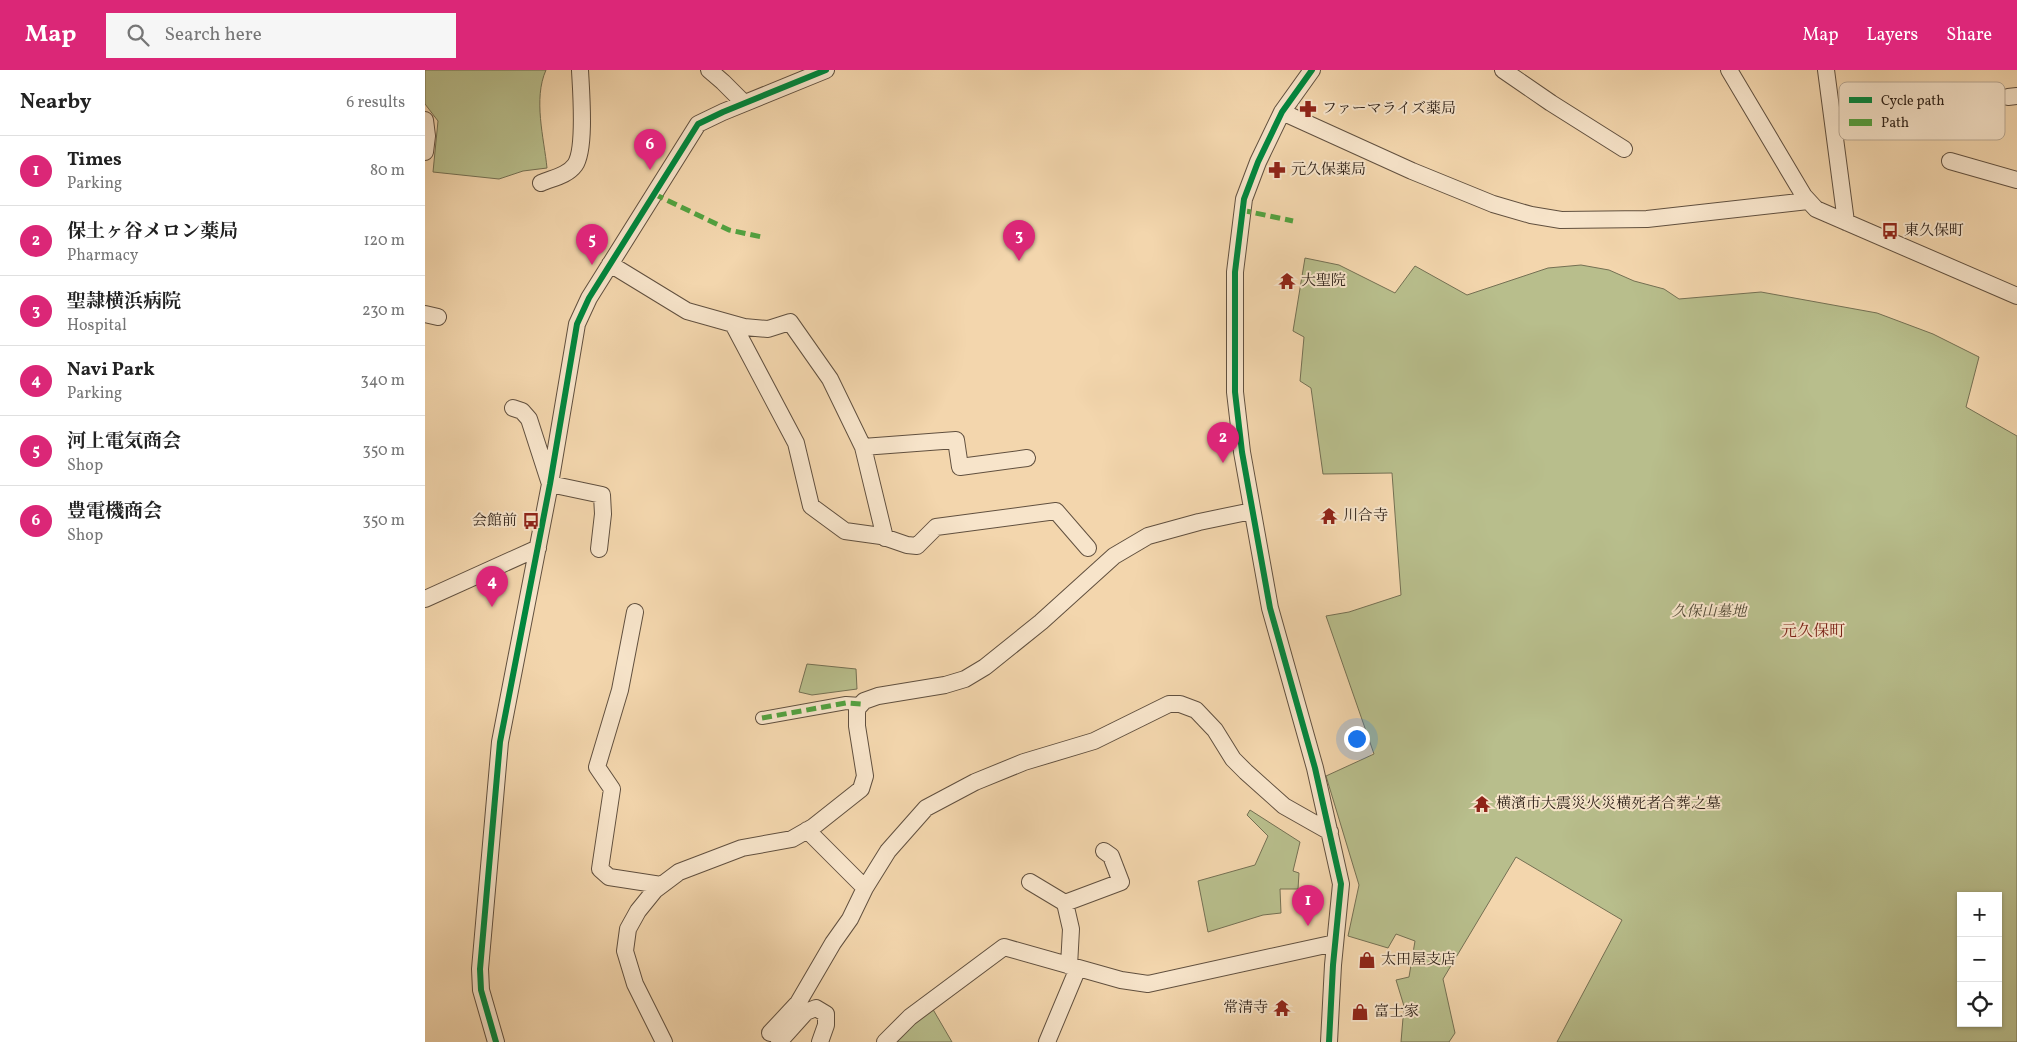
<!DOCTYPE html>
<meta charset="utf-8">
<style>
body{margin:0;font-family:Vollkorn,"Noto Serif JP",serif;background:#f6f6f6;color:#222}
.controls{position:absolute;right:15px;bottom:15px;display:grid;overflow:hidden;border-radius:0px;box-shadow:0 1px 4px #0004}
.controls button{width:45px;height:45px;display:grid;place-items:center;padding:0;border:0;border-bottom:1px solid #e0e0e0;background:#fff;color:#222;font:25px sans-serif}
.you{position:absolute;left:931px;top:668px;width:18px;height:18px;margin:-12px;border:4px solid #fff;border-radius:50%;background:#1a73e8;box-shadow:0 0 0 8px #1a73e833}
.badge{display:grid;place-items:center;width:32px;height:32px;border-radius:50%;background:#db2777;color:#fff;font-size:16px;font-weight:700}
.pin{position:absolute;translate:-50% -41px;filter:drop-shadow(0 1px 2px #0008)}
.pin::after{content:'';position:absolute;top:26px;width:18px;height:15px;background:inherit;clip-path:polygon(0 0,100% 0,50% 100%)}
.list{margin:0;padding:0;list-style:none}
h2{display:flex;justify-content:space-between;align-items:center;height:65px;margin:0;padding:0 20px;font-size:21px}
h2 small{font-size:16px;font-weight:400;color:#767676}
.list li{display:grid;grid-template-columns:32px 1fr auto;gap:15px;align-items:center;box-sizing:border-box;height:70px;padding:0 20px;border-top:1px solid #e0e0e0}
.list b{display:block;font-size:19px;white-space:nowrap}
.list p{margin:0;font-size:16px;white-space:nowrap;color:#767676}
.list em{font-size:16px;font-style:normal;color:#767676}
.icon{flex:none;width:28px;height:28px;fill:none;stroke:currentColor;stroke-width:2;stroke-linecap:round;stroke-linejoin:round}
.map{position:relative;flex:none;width:1592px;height:972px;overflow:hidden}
header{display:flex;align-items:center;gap:30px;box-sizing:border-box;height:70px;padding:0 25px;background:#db2777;color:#fff}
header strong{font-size:24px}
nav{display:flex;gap:28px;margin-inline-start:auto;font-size:18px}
.search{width:350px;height:45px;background:#f6f6f6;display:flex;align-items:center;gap:12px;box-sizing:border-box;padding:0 18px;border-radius:0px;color:#767676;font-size:19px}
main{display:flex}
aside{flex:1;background:#fff}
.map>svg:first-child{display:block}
.green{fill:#b8be8c;stroke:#747053;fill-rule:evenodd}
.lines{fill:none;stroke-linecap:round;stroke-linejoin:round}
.pedestrian-casing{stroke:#61503f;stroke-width:14}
.minor-casing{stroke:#61503f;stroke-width:18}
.pedestrian{stroke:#f7e4ca;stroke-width:12}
.minor{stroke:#f7e4ca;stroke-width:16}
.quiet{stroke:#52a240;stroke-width:5;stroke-dasharray:10 5;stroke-linecap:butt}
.cycleway-casing{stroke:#f7e4ca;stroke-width:9}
.cycleway{stroke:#00873e;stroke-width:6}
.labels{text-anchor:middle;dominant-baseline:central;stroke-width:4;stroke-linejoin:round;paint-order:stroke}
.poi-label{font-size:15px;fill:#30231a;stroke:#f7e4ca;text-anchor:start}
.park-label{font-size:15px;font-style:italic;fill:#524a36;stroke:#f7e4ca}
.neighbourhood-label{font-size:16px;fill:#7a1f14;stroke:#f7e4ca}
.key{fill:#f7e4ca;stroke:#bbaa95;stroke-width:1}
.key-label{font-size:14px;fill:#30231a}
</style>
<header>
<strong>Map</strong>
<div class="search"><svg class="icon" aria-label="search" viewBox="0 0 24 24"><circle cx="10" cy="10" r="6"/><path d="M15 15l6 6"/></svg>Search here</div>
<nav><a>Map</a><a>Layers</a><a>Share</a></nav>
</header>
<main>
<aside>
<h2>Nearby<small>6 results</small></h2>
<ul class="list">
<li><span class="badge">1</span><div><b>Times</b><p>Parking</p></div><em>80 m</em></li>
<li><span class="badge">2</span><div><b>保土ヶ谷メロン薬局</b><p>Pharmacy</p></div><em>120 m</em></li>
<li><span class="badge">3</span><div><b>聖隷横浜病院</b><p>Hospital</p></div><em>230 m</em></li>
<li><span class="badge">4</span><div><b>Navi Park</b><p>Parking</p></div><em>340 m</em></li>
<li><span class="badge">5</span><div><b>河上電気商会</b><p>Shop</p></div><em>350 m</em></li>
<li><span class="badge">6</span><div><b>豊電機商会</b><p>Shop</p></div><em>350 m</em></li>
</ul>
</aside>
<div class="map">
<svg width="1592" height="972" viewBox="0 0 1592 972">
<rect width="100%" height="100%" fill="#f3d6ad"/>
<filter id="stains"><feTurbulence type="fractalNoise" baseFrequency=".004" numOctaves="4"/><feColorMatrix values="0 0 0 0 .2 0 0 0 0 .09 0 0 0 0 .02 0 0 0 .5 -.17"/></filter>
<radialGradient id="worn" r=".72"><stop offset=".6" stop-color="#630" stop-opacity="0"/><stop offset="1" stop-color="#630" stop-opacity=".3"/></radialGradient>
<path class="green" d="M 0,0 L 121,0 C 108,29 119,68 122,98 L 98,101 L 74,109 L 8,102 L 13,51 L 0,34 Z
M 880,188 L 914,195 L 970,223 L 990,196 L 1042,225 L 1123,198 L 1156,195 L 1184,200 L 1209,211 L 1239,219 L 1254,229 L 1336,222 L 1452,243 L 1508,264 L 1554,287 L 1541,337 L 1592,366 L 1592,972 L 1132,972 L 1197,850 L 1091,787 L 1018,909 L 1030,963 L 1024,972 L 976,972 L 979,936 L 971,910 L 984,907 L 990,871 L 971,864 L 963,878 L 923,866 L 934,815 L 901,706 L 949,684 L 901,546 L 924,542 L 976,525 L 967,403 L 898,404 L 886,318 L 875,311 L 879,267 L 868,261 ZM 1536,826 L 1573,826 L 1573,953 L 1536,953 Z
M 382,594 L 431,599 L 432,619 L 387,625 L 374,622 Z
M 825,740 L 875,772 L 868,801 L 874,803 L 873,819 L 855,819 L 856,843 L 838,845 L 783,862 L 773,811 L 830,795 L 843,766 L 822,745 Z
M 506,936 L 527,972 L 467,972 Z"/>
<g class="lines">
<g class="pedestrian-casing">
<path id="pedestrian" d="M 337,648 L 421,633 L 436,634"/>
</g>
<g class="minor-casing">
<path id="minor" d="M 284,0 L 298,12 L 319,33
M 887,0 L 857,42 L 833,92 L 819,129 L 810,202 L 810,322 L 817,382 L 845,538 L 890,698 L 916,814 L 908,895 L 904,972
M 1078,0 L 1126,33 L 1199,79
M 1304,0 L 1379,126 L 1391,139 L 1592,226
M 1401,0 L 1421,152
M 1583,27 L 1592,26
M 857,42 L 987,101 L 1068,134 L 1106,145 L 1136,150 L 1222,149 L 1383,131
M 0,50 L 2,66 L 0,82
M 1525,91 L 1592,110
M 116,113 C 127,108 142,106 150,95 C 161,79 156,21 155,0
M 185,194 L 262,241 L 319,257 L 343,259 L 365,252 L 405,309 L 438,377 L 460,468
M 0,244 L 13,247
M 308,254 L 371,373 L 386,436 L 420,461 L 456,466 L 482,475 L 492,476 L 511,457 L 631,441 L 663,478
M 88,338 L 97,341 L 104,349 L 125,414 L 177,425 L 178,444 L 174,479
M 438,377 L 531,370 L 535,397 L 602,388
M 0,529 L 113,478
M 210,542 L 195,620 L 172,697 L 187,719 L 175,799 L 184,807 L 236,815
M 382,760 L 440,818
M 605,812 L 640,833
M 644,896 L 646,859 L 640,833 L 696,812 L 686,786 L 679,781
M 345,963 L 373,933 L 408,873 L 425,849 L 440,818 L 463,781 L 501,738 L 550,712 L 599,692 L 669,671 L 744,634 L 755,634 L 771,640 L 790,660 L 808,689 L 821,702 L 859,736 L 905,762
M 71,972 L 56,920 L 55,899 L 75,672 L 125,414 L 152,254 L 164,228 L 273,54 L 298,42 L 401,0
M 239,972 L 210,914 L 200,881 L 203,859 L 213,841 L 230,820 L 254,802 L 317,778 L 367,769 L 388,757 L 436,719 L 440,706 L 432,656 L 432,639 L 439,631 L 453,626 L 520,615 L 540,609 L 560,597 L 616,552 L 689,486 L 723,466 L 774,452 L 827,441
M 354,972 L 381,942 L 391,938 L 401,944 L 401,955 L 395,972
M 460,972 L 485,947 L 579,877 L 696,910 L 723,914 L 910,873
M 622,972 L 653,898"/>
</g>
<use href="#pedestrian" class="pedestrian"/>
<use href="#minor" class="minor"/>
<path class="quiet" d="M 229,124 L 304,160 L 337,167
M 816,140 L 868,151
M 337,648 L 421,633 L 436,634"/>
<g class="cycleway-casing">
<path id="cycleway" d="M 887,0 L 857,42 L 833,92 L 819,129 L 810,202 L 810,322 L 817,382 L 845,538 L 890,698 L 916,814 L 908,895 L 904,972
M 71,972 L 56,920 L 55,899 L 75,672 L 125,414 L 152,254 L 164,228 L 273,54 L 298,42 L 401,0"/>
</g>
<use href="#cycleway" class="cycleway"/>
</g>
<defs>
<g id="pharmacy-bare" transform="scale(1.35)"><path d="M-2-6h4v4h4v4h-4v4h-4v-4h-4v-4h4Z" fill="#8f2418" stroke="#f7e4ca" stroke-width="2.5" paint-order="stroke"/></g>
<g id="bus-bare" transform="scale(1.35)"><path d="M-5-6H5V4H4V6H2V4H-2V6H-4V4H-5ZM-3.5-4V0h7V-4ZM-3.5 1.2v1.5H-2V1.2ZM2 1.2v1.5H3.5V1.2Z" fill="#8f2418" stroke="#f7e4ca" stroke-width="2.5" paint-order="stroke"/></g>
<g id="temple-bare" transform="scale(1.35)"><path d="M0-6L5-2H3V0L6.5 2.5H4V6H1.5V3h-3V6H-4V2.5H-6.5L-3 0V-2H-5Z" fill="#8f2418" stroke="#f7e4ca" stroke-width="2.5" paint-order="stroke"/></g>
<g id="shop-bare" transform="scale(1.35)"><path d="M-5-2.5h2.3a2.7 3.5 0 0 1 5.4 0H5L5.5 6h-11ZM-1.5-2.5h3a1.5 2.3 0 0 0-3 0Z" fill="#8f2418" stroke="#f7e4ca" stroke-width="2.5" paint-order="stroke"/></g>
</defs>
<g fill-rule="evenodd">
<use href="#pharmacy-bare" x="883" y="39"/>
<use href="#pharmacy-bare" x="852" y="100"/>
<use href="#bus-bare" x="1465" y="161"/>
<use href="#temple-bare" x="862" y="211"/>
<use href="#temple-bare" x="904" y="446"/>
<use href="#bus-bare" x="106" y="451"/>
<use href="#temple-bare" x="1057" y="734"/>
<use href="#shop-bare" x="942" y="890"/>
<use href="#temple-bare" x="857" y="938"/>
<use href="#shop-bare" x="935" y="942"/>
</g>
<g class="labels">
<g class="poi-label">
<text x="897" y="39">ファーマライズ薬局</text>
<text x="866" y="100">元久保薬局</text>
<text x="1479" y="161">東久保町</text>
<text x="876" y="211">大聖院</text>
<text x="918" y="446">川合寺</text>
<text x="92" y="451" text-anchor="end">会館前</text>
<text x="1071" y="734">横濱市大震災火災横死者合葬之墓</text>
<text x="956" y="890">太田屋支店</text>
<text x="843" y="938" text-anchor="end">常清寺</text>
<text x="949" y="942">富士家</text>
</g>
<g class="park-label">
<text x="1284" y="542">久保山墓地</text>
</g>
<g class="neighbourhood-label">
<text x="1388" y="562">元久保町</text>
</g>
</g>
<rect x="1414" y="12" width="166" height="58" rx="8" class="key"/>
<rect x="1424" y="27" width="23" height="6" fill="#00873e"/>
<rect x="1424" y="49" width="23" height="7" fill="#52a240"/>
<g class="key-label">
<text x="1456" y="35">Cycle path</text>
<text x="1456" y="57">Path</text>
</g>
<rect width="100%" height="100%" filter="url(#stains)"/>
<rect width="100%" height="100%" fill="url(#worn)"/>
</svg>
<div class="controls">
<button>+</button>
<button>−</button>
<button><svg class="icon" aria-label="locate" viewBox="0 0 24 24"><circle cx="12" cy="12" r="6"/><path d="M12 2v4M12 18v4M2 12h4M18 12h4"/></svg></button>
</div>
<div class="you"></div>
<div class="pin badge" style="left:883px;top:856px">1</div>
<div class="pin badge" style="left:798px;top:393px">2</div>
<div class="pin badge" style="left:594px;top:191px">3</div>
<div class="pin badge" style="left:67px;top:537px">4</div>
<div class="pin badge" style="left:167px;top:195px">5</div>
<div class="pin badge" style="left:225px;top:100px">6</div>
</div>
</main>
